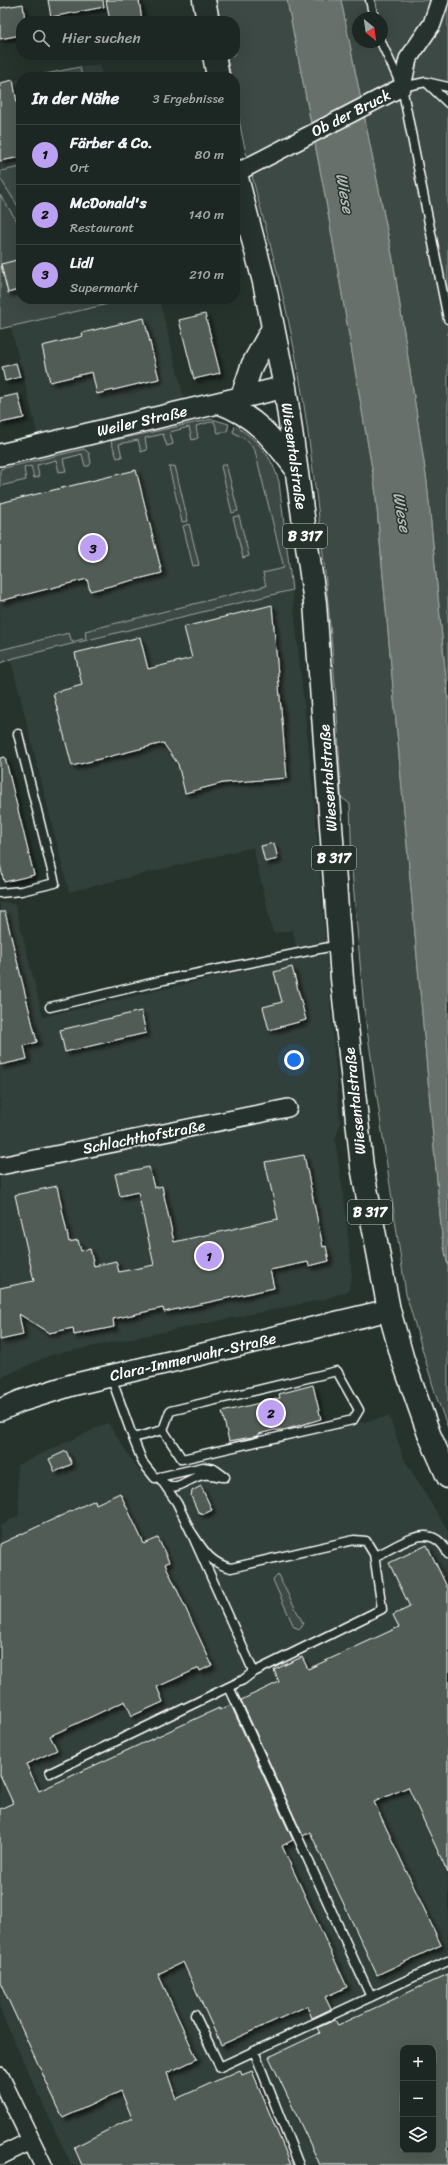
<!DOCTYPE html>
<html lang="de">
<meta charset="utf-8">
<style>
body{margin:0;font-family:Sriracha,sans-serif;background:#29322f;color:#f1f3f6}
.controls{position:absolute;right:12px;bottom:12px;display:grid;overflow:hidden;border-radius:8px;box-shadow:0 4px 16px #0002}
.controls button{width:36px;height:36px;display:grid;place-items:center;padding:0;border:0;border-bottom:1px solid #3a4340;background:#1c2622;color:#f1f3f6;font:20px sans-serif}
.compass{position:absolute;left:352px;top:12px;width:36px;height:36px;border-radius:50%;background:#1c2622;box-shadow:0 4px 16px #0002;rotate:151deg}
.you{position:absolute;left:294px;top:1060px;width:14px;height:14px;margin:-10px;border:3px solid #fff;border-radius:50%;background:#1a73e8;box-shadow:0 0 0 6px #1a73e833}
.badge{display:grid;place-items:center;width:26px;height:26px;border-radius:50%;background:#bca0f2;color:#111;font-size:13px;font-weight:700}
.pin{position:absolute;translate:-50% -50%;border:2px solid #fff;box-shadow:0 1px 4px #0006}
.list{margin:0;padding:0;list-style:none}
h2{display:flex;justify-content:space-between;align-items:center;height:52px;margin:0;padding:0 16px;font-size:17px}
h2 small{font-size:13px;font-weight:400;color:#a0a5a5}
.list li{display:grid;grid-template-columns:26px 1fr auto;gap:12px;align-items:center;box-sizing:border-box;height:60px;padding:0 16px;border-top:1px solid #3a4340}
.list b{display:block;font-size:15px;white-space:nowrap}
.list p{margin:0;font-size:13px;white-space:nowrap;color:#a0a5a5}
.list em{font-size:13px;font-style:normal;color:#a0a5a5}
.icon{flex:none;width:22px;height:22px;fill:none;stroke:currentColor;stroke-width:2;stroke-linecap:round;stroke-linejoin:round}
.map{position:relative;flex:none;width:448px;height:2165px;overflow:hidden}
.search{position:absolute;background:#1c2622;box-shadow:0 4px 16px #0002;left:16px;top:16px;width:224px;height:44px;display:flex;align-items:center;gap:10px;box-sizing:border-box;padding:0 14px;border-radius:16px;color:#a0a5a5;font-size:15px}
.panel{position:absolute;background:#1c2622;box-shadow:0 4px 16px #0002;left:16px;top:72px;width:224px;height:232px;border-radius:16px}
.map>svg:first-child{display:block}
.built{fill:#333f3a;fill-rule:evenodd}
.green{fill:#3e4944;stroke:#9ea4a2;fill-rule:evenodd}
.water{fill:#67706c;stroke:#a4a9a7}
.building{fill:#515c57;stroke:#fff;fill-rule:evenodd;filter:url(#shadow)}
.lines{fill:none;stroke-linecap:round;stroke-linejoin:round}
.service-casing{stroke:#fff;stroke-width:11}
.minor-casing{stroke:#fff;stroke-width:20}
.tertiary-casing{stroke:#fff;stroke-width:24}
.primary-casing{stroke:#fff;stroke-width:25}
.service{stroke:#26332d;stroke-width:8}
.minor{stroke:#26332d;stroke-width:17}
.tertiary{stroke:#26332d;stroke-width:21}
.primary{stroke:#26332d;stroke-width:22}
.labels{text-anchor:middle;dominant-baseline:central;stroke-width:3;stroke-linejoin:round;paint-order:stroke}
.shield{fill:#26332d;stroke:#bec2c0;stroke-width:1}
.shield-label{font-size:14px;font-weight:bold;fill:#fff}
.street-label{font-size:15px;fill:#fff;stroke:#26332d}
.water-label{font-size:16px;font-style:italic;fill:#b3b8b6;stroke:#26332d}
</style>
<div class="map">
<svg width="448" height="2165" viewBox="0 0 448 2165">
<defs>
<filter id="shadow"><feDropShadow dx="3.5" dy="3.5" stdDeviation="2" flood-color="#0009"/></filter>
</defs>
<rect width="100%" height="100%" fill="#26332d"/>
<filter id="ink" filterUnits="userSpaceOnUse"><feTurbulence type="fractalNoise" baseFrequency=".025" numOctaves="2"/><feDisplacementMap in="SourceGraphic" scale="8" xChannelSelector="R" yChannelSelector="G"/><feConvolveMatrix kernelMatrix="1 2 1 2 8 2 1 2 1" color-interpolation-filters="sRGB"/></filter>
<g filter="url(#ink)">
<path class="built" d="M 100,64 L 102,77 L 30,77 Z
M 21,79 L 21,299 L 159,299 L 191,425 L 216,421 L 243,435 L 275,476 L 292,590 L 314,800 L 340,1124 L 335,1140 L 344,1198 L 352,1276 L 348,1291 L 325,1299 L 51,1355 L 0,1378 L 0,903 L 5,902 L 15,905 L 43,1017 L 298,958 L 293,930 L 273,933 L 253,847 L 69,892 L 11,660 L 0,663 L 0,470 L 44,460 L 11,327 L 0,329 L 0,83 Z
M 389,1416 L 404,1459 L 448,1531 L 448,2165 L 71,2165 L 0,2010 L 0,1526 L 19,1515 L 17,1465 L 108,1423 L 139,1471 L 161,1471 ZM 403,2048 L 433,2048 L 433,2150 L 403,2150 Z"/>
<path class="green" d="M 216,0 L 287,0 L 324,190 L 375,486 L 442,1237 L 448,1266 L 448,1428 L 436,1396 L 406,1294 L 364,1009 L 352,870 L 350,804 L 341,797 C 338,700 329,605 318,509 C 311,456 305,404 295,353 C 285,301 272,250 258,199 C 248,159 235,119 235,77 L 231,77 L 226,55 L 235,55 L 235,21 L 220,21 Z
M 341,0 L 448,0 L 448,700 L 427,482 L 393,260 ZM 358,18 L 382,18 L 382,42 L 358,42 Z
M 80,67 L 82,77 L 30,77 Z
M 21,167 L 21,211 L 0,178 L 1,171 Z
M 0,195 C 6,203 15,220 21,225 L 21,259 L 1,265 L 8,293 L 21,289 L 21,299 L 120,299 L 121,301 L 0,329 Z
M 212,419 L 229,424 L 227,431 L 218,433 L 214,421 L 196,426 L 198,438 L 192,440 L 189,427 L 170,432 L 173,444 L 167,446 L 163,434 L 145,438 L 147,450 L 141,452 L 138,440 L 119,444 L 122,457 L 117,458 L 111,441 Z
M 235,426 C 258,440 272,456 279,482 L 292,590 L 14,658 L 0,663 L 0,650 L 69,633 L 72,642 L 86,638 L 85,631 L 266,586 L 263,573 L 284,568 L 255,451 L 248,441 L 233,432 Z
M 84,449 L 89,453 L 91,463 L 89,466 L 85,466 L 82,454 L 63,459 L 66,471 L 59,472 L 56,460 L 37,465 L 39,477 L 34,478 L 31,466 L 24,468 L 26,480 L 0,486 L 0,469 Z
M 226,464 L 238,511 L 232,513 L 221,466 Z
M 175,466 L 188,521 L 182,522 L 169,467 Z
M 239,516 L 249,556 L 243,558 L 233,517 Z
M 189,524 L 199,565 L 193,566 L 183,526 Z
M 278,1575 L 303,1623 L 300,1629 L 294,1627 L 273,1580 Z"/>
<path class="water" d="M 287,0 L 341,0 L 393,260 L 427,482 L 448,700 L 448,1266 L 442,1237 L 375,486 L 324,190 Z"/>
<path class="building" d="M 48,0 L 103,0 L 104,7 L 51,17 Z
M 106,0 L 139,0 L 142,21 L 110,21 Z
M 23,4 L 25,21 L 21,21 L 21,35 L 0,39 L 0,8 Z
M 13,80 L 21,126 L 21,157 L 0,161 L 0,83 Z
M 21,259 L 21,289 L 8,293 L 1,264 Z
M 205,314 L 220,373 L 194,379 L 179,320 Z
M 144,318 L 159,379 L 97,394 L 92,372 L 50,382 L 42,346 L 83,336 L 82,333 Z
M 16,363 L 20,377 L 5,381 L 2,367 Z
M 18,394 L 24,418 L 0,423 L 0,398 Z
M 136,470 L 162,573 L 90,591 L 87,579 L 0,601 L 0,503 Z
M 272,605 L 287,778 L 223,783 L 185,793 L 178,764 L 163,743 L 72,766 L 53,693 L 82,685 L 75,653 L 140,637 L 148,669 L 192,658 L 184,627 Z
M 5,757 L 34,875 L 4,882 L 0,864 L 0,758 Z
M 274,843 L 278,859 L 265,862 L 261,846 Z
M 0,912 L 5,912 L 37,1042 L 24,1046 L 27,1059 L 0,1065 Z
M 292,967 L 306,1020 L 269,1030 L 263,1007 L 282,1002 L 274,972 Z
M 141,1011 L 146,1033 L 65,1052 L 60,1030 Z
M 304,1155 L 323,1247 L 326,1246 L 329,1261 L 309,1266 L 308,1262 L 270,1270 L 274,1288 L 164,1312 L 163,1308 L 113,1319 L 114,1327 L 74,1335 L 73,1328 L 49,1333 L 19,1314 L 23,1335 L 0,1340 L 0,1288 L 34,1281 L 15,1195 L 57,1186 L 69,1242 L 78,1240 L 81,1251 L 90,1249 L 94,1266 L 116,1261 L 119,1272 L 154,1265 L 138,1192 L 120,1196 L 115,1174 L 149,1167 L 154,1188 L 162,1186 L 174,1242 L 278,1219 L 265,1162 Z
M 313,1385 L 321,1419 L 284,1430 L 274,1430 L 259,1434 L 258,1436 L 229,1441 L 222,1412 L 280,1398 L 279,1394 Z
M 66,1451 L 72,1464 L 55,1472 L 49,1459 Z
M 201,1486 L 212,1510 L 204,1514 L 198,1512 L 191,1496 L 192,1491 Z
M 120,1493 L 144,1544 L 158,1538 L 169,1562 L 165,1564 L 212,1665 L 200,1671 L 199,1668 L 157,1687 L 163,1702 L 132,1716 L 125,1701 L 50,1736 L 57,1750 L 26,1764 L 39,1791 L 219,1708 L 219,1710 L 231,1705 L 293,1840 L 282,1846 L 347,1987 L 325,1997 L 331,2009 L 312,2018 L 307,2006 L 221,2045 L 183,1962 L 158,1974 L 197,2059 L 167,2073 L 176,2099 L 240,2070 L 242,2075 L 252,2071 L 291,2165 L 82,2165 L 74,2147 L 132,2118 L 121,2091 L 63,2118 L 0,1982 L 0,1809 L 13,1803 L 0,1775 L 0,1544 L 95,1500 L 96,1504 Z
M 427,1545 L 448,1589 L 448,1873 L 408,1787 L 374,1802 L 441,1945 L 377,1975 L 310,1832 L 303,1836 L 241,1700 L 279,1682 L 274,1670 L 302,1657 L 308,1669 L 399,1627 L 393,1615 L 410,1607 L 389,1563 Z
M 448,1974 L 448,2165 L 320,2165 L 269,2057 L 320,2033 L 317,2028 L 335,2020 L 338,2025 ZM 403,2048 L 433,2048 L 433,2150 L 403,2150 Z"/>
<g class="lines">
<g class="service-casing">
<path id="service" d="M 370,0 L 374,18
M 381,42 L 402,87 L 448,319
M 426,82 L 448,87
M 402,87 L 426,82 L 448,103
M 0,893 L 21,891 L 55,883 L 18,734
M 50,1007 L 164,980 L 339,945
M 337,1371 L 359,1410 L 353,1420 L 182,1459 L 163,1430 L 170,1411 Z
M 111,1377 L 133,1438 L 163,1430
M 133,1438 L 143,1463 L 155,1478 L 203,1467 L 214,1469 L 225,1477
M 162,1482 C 179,1494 186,1478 203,1475 C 209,1474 217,1476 222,1477
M 164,1484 L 177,1503 L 190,1530
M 252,1673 L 382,1609 L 374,1554
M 229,1687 L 371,1997
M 50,1773 L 243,1680 L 252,1673 L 252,1668 L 190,1530 C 202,1548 209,1563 231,1568 L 354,1540 L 366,1541 L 374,1554 L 378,1555 C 402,1544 432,1519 448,1554
M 195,2015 L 220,2067 L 448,1961
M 254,2051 L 299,2165"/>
</g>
<g class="minor-casing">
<path id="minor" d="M 236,173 L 402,87 L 408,59 L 432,24 L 440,0
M 0,1166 L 288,1108
M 0,2076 L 43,2165
M 0,2156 L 31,2141"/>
</g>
<g class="tertiary-casing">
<path id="tertiary" d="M 241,398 L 252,365 L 273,327
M 219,403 C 257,417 272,438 296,469
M 0,455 L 285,387
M 0,1410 L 21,1401 L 72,1385 L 389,1310"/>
</g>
<g class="primary-casing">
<path id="primary" d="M 204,0 L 208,21
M 214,55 L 218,77
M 235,170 L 264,282 L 285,387 L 315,603 L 342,979 L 362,1167 L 389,1310 L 403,1360 L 429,1434 L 448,1477"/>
</g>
<use href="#service" class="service"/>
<use href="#minor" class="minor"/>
<use href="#tertiary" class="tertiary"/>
<use href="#primary" class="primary"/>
</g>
</g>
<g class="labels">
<g class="shield">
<rect x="283" y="524" width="44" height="24" rx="3"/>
<rect x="312" y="846" width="44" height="24" rx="3"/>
<rect x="348" y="1200" width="44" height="24" rx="3"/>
</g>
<g class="shield-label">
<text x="305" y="536">B 317</text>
<text x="334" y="858">B 317</text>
<text x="370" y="1212">B 317</text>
</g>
<g class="street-label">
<text transform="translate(351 113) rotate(-27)">Ob der Bruck</text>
<text transform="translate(142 421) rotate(-13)">Weiler Straße</text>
<text transform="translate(294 456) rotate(82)">Wiesentalstraße</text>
<text transform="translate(328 778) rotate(-94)">Wiesentalstraße</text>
<text transform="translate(355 1101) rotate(-96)">Wiesentalstraße</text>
<text transform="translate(144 1137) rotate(-11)">Schlachthofstraße</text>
<text transform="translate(193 1357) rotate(-13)">Clara-Immerwahr-Straße</text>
</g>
<g class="water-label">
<text transform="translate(345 193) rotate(80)">Wiese</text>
<text transform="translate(402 512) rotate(80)">Wiese</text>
</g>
</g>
</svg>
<div class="controls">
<button>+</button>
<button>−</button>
<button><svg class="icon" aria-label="layers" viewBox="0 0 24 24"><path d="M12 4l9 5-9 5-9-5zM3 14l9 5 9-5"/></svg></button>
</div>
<svg class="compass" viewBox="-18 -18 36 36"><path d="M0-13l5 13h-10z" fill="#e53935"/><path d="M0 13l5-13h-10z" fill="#a0a5a5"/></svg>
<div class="you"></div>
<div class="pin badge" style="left:209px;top:1256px">1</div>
<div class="pin badge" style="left:271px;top:1413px">2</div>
<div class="pin badge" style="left:93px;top:548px">3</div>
<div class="search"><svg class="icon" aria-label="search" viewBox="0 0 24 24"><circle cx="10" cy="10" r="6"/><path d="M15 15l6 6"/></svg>Hier suchen</div>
<section class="panel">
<h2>In der Nähe<small>3 Ergebnisse</small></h2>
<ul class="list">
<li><span class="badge">1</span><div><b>Färber &amp; Co.</b><p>Ort</p></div><em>80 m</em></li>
<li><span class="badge">2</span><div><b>McDonald's</b><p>Restaurant</p></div><em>140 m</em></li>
<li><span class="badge">3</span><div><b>Lidl</b><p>Supermarkt</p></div><em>210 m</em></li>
</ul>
</section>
</div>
